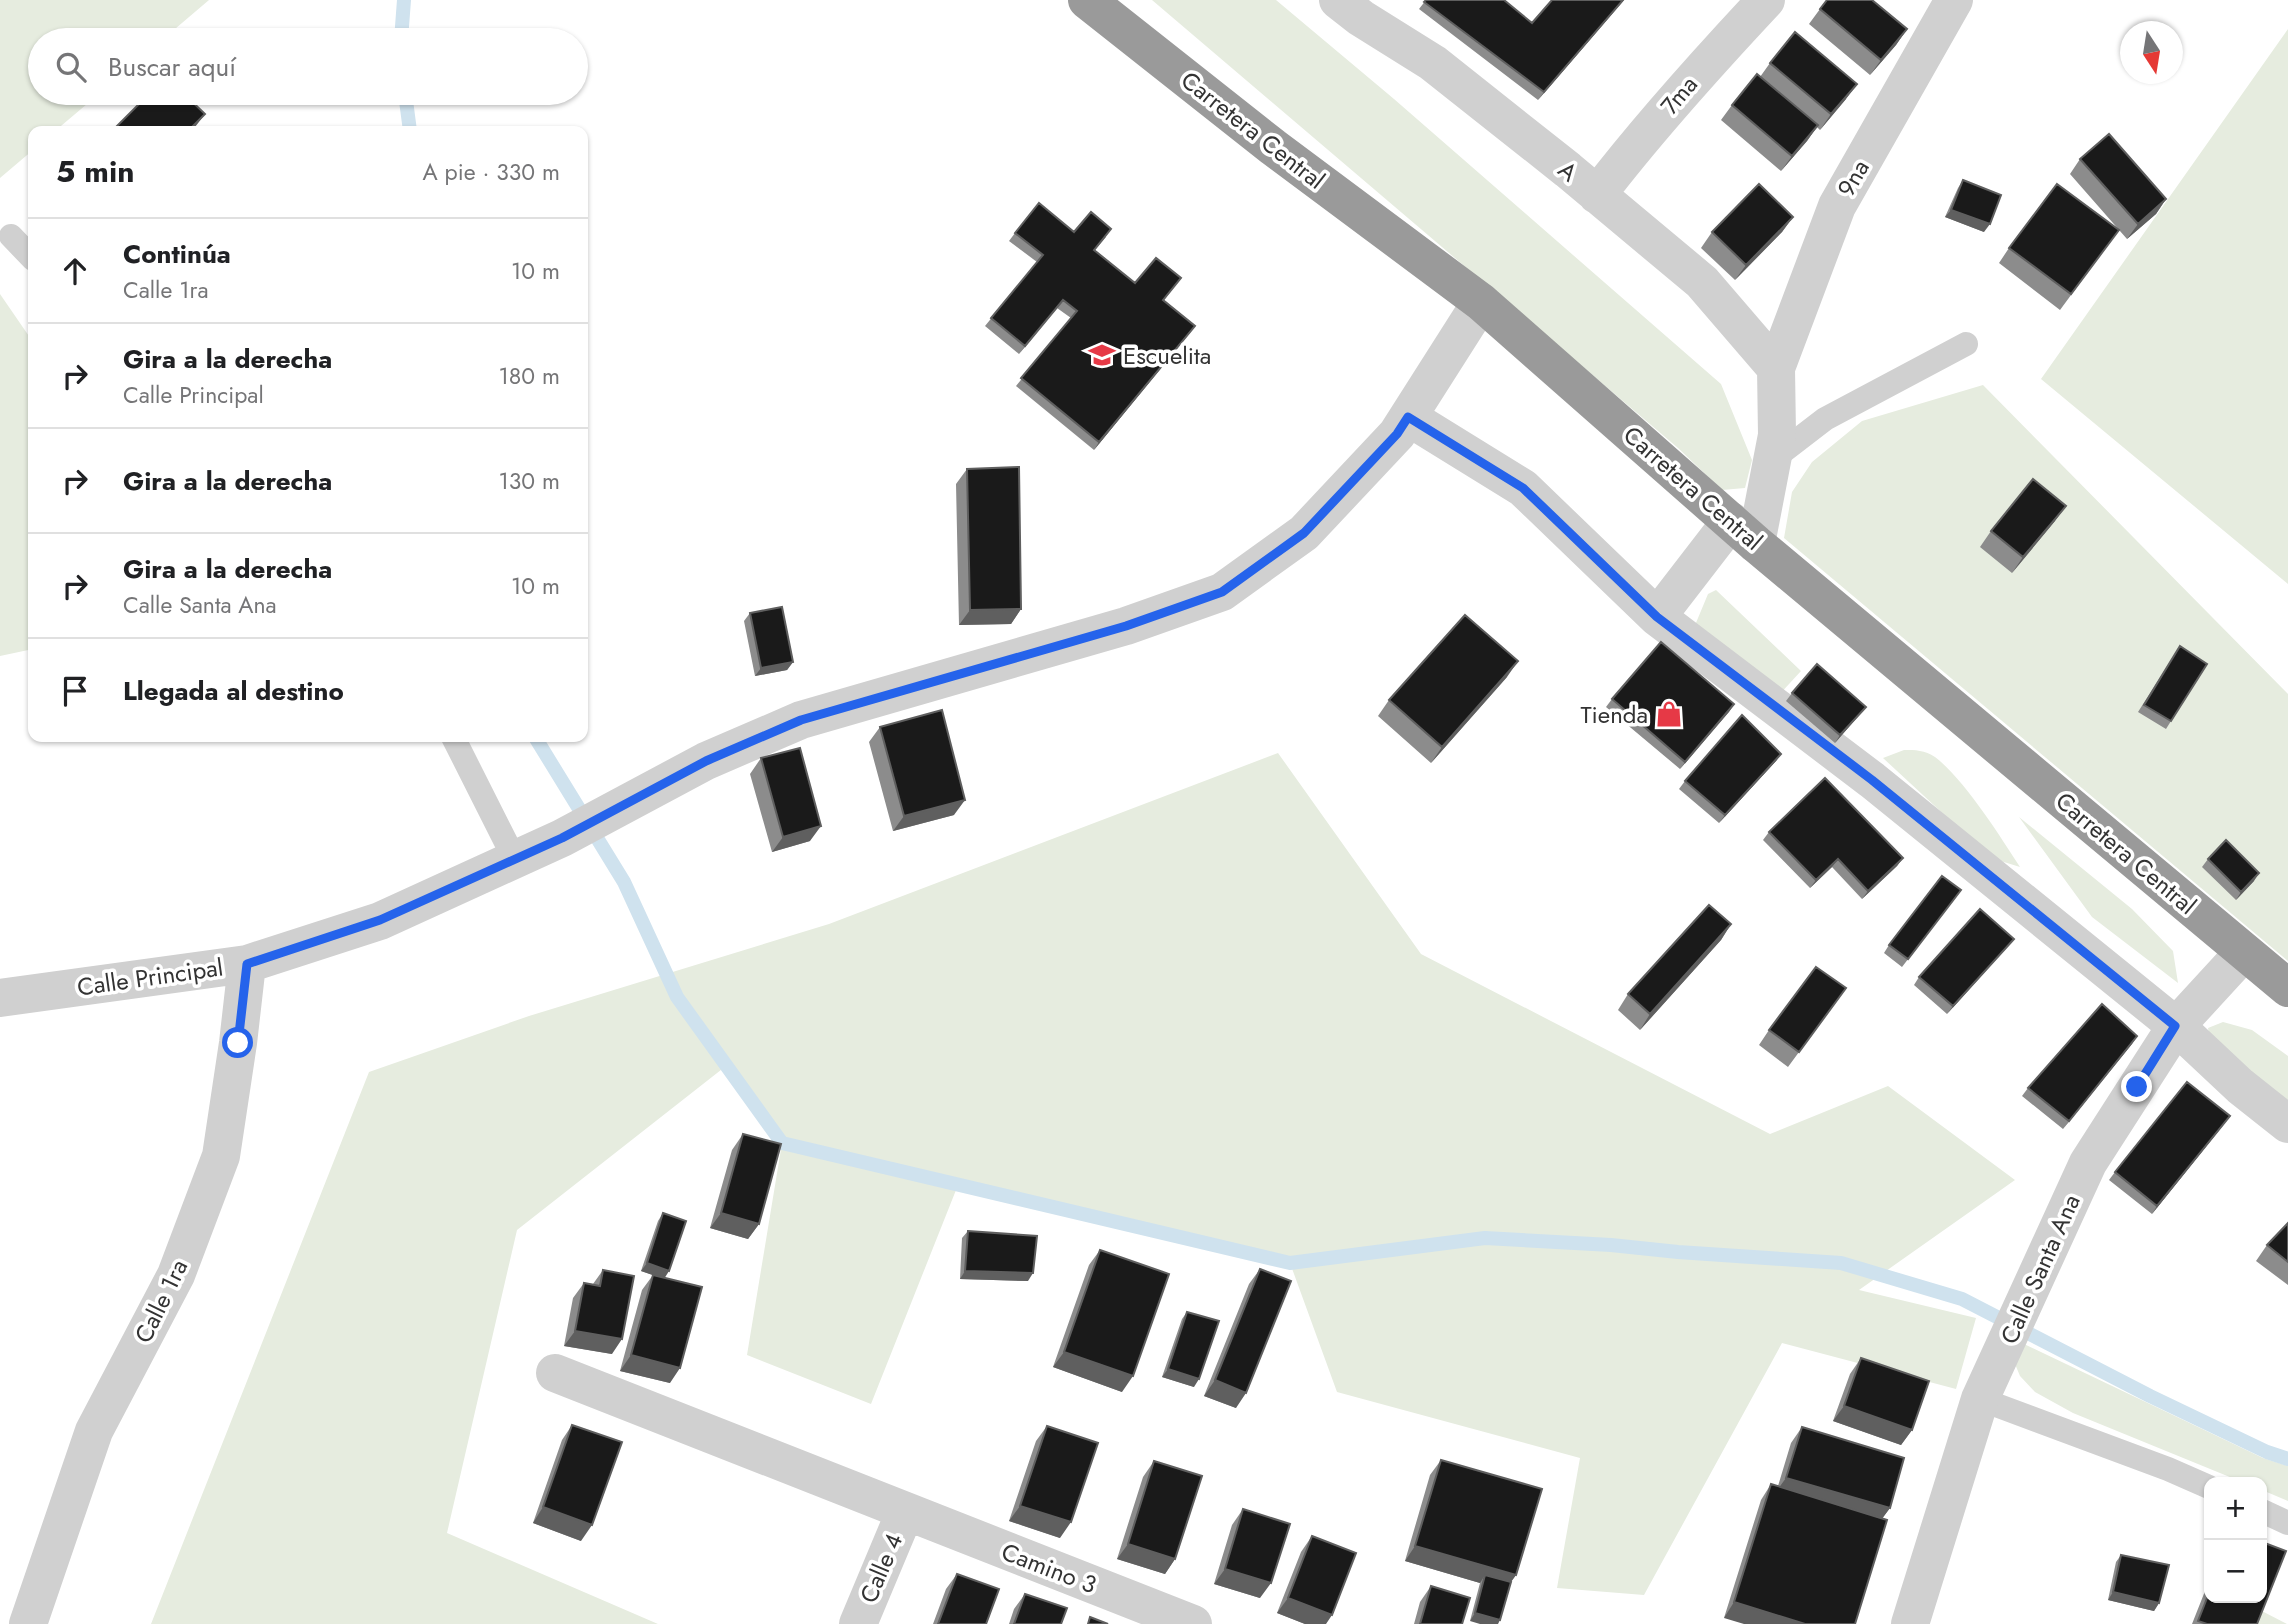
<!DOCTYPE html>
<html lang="es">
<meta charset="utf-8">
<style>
body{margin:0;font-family:Jost,sans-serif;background:#f2f2f2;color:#202124}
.controls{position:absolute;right:21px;bottom:21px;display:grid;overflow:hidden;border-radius:14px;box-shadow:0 2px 5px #0004}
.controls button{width:63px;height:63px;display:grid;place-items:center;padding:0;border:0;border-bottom:2px solid #e0e0e0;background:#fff;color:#202124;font:35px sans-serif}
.compass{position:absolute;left:2120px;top:21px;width:63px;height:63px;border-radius:50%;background:#fff;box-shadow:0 2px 5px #0004;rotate:168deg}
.stop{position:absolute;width:21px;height:21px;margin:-16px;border:5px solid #2563eb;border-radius:50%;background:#fff}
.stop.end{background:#2563eb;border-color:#fff;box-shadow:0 2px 7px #0008}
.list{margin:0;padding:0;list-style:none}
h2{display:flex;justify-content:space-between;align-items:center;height:91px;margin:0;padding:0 28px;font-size:30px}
h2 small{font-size:23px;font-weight:400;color:#757577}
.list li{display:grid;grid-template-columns:46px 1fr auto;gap:21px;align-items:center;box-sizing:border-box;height:105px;padding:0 28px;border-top:2px solid #e0e0e0}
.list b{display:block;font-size:26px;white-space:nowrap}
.list p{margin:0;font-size:23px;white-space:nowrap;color:#757577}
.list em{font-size:23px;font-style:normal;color:#757577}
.icon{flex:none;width:38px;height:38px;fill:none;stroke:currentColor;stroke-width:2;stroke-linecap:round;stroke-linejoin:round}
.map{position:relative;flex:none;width:2288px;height:1624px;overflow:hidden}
.search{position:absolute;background:#fff;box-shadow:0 2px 5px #0004;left:28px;top:28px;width:560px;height:77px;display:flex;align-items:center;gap:18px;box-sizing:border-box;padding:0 24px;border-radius:38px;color:#757577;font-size:26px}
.panel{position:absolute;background:#fff;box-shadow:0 2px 5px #0004;left:28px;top:126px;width:560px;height:616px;border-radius:14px}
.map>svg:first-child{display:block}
.green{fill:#e6ecdf}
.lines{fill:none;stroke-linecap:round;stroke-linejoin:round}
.stream{stroke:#cfe2ee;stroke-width:14}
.lane{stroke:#d0d0d0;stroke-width:24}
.street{stroke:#d0d0d0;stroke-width:38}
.highway{stroke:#9a9a9a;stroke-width:38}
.wall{fill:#8c8c8c}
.shaded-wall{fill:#5f5f5f}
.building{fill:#1a1a1a;stroke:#5f5f5f;stroke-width:2}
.route{stroke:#2563eb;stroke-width:9}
.labels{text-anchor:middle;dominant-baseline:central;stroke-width:7;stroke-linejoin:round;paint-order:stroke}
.street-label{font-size:24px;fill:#333;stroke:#fff}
.poi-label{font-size:24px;fill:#333;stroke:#fff;text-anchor:start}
</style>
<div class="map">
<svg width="2288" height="1624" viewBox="0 0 2288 1624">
<rect width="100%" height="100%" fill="#fff"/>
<path class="green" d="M 0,0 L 209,0 L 162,40 L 40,40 L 40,93 L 100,93 L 55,131 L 33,131 L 33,150 L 0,178 Z
M 1152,0 L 1276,0 L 1394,99 L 1721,384 L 1752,460 L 1745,488 L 1722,490 L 1678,448 Z
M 2288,29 L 2288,584 L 2041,379 Z
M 0,294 L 33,342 L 33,649 L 0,656 Z
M 1983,385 L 2288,694 L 2288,961 L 1784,538 L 1792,492 L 1812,462 L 1862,421 Z
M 1716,590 L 1801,671 L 1777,697 L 1693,630 L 1708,594 Z
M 1904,750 C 1915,750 1925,750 1935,757 C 1964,779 2000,836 2020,867 L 1991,858 L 1883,758 Z
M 1278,753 L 1421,954 L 1770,1134 L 1888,1086 L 2015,1180 L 1859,1290 L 1976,1318 L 1956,1389 L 1782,1343 L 1644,1595 L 1557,1588 L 1580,1458 L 1337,1392 L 1290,1263 L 958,1185 L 871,1404 L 747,1355 L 782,1143 L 726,1066 L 517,1230 L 447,1533 L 658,1624 L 151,1624 L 369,1072 L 529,1016 L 829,924 Z
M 2019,817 L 2132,909 L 2173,951 L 2178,983 L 2092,917 Z
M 2223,1022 L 2252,1030 L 2288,1056 L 2288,1103 L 2210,1039 L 2208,1028 Z
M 2024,1344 L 2263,1458 L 2288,1466 L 2288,1501 L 2262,1490 L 2262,1482 L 2242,1482 L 2073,1413 L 2035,1392 L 2020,1376 L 2015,1364 Z
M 2258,1609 L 2287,1624 L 2252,1624 Z"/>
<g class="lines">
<path class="stream" d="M 401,40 L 404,0
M 405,93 L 410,131
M 535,737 L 624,882 L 677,997 L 782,1143 L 1290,1263 L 1485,1238 L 1611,1245 L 1678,1252 L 1841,1263 L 1962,1299 L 2150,1396 L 2267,1452 L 2288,1459"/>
<path class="lane" d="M 11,236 L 33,259
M 1773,459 L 1825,419 L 1966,344
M 453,737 L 514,858
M 1980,1399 L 2168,1469 L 2209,1487
M 2262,1511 L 2288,1523"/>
<path class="street" d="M 1338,0 L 1361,18 L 1433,63 L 1568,170 L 1702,282 L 1776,368
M 1597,195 C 1649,127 1707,63 1766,0
M 1408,417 L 1523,488 L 1657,617 L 1872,780 L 2176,1026 L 2240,1086 L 2288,1124
M 1756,544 L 1777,435 L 1776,368 L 1837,206 L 1954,0
M 1657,617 L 1731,521
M 0,998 L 247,964 L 380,921 L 562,838 L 706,761 L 801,720 L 1126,626 L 1222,592 L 1304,533 L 1397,434 L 1481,302
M 555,1373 L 1193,1624
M 28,1624 L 94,1431 L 176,1275 L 221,1156 L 238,1043 L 247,964
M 858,1624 L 905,1512
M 1910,1624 L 1980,1399 L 2088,1163 L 2176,1026 L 2244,952"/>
<path class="highway" d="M 1087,0 L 1273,147 L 1481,302 L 1756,544 L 2288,988"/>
</g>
<path class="wall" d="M 1426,0 L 1532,23 L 1624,0 L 1538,100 L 1419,9 Z
M 1820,9 L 1907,29 L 1896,45 L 1870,75 L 1809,24 Z
M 1770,63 L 1846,99 L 1820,130 L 1817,127 L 1807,141 L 1781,171 L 1721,120 L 1732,105 L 1760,77 Z
M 2080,159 L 2166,199 L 2156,214 L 2127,239 L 2070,174 Z
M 1963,180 L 1984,232 L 1945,217 L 1958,188 Z
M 1793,217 L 1782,232 L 1735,280 L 1701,248 L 1712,232 Z
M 2119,230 L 2060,310 L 1999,263 L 2009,248 Z
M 1074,232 L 1106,237 L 1095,250 L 1135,283 L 1175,286 L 1164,300 L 1195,326 L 1094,450 L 1016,386 L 1071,318 L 1057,308 L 1019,354 L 985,326 L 1037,262 L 1009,241 L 1015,233 Z
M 967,469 L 1021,609 L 1011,624 L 959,625 L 956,484 Z
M 2055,521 L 2012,573 L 1980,547 L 1991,531 Z
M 750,613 L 793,662 L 787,670 L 755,676 L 744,621 Z
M 2175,654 L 2171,721 L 2166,729 L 2138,712 Z
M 1507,677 L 1431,763 L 1378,716 L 1389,700 Z
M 1792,693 L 1866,707 L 1860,714 L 1835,743 L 1786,701 Z
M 1612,699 L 1734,704 L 1680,769 L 1606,707 Z
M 880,727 L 954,815 L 893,831 L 869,742 Z
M 1781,754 L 1776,761 L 1719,823 L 1679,789 L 1685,781 Z
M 761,758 L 810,841 L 772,852 L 750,774 Z
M 1769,832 L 1903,858 L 1897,866 L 1862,899 L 1832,867 L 1810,888 L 1763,840 Z
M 2208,859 L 2254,881 L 2236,900 L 2202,867 Z
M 1955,898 L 1902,967 L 1884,953 L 1889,945 Z
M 1731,924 L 1721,940 L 1640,1030 L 1618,1010 L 1628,994 Z
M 2014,939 L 2008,946 L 1947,1014 L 1914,985 L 1919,977 Z
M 1846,988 L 1788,1067 L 1759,1045 L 1769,1030 Z
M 2137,1036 L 2063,1129 L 2022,1096 L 2028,1088 Z
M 2224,1124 L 2152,1214 L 2109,1180 L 2115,1172 Z
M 743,1134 L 759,1224 L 748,1239 L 710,1228 L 732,1150 Z
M 663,1213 L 664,1278 L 670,1383 L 620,1371 L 642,1290 L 653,1275 L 641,1271 L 658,1221 Z
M 2288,1223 L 2288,1285 L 2256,1261 L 2267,1245 Z
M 968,1231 L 1028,1281 L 960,1279 L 962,1238 Z
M 1100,1250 L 1122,1392 L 1053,1367 L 1089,1265 Z
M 1260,1269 L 1236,1408 L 1204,1396 L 1249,1284 Z
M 603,1270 L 612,1354 L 564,1346 L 573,1298 L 584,1283 L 593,1284 Z
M 1187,1312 L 1194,1387 L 1162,1377 L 1182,1319 Z
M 1861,1358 L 1912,1430 L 1901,1445 L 1833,1421 L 1850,1374 Z
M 572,1425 L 581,1541 L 533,1523 L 562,1440 Z
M 1047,1426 L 1060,1538 L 1009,1521 L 1036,1441 Z
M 1802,1427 L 1890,1508 L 1882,1518 L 1724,1618 L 1761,1500 L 1771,1484 L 1778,1486 L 1791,1443 Z
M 1441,1460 L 1516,1575 L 1511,1582 L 1470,1621 L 1480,1583 L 1405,1561 L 1430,1475 Z
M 1154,1461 L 1175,1559 L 1165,1574 L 1117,1559 L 1143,1477 Z
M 1243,1509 L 1260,1598 L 1214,1584 L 1232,1525 Z
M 1312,1536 L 1326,1624 L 1305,1624 L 1277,1613 L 1301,1552 Z
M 2121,1555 L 2159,1603 L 2154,1611 L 2108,1600 L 2116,1562 Z
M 957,1574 L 986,1624 L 933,1624 L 946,1589 Z
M 2209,1581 L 2209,1598 L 2257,1624 L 2192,1624 Z
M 1431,1586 L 1462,1624 L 1414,1624 L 1420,1602 Z
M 1025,1594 L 1061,1624 L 1009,1624 L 1014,1609 Z"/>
<path class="shaded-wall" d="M 1623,0 L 1624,0 L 1538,100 L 1544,92 Z
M 1907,29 L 1896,45 L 1870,75 L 1881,60 Z
M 1857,84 L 1846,99 L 1820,130 L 1831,114 Z
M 205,114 L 192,131 L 188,131 Z
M 1818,125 L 1807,141 L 1781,171 L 1792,156 Z
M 2166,199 L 2156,214 L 2127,239 L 2138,224 Z
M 1951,210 L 1990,224 L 1984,232 L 1945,217 Z
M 1793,217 L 1782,232 L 1735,280 L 1746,265 Z
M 1063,300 L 1057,308 L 1019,354 L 1025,346 Z
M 1195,326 L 1189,334 L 1094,450 L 1099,442 Z
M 2066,506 L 2055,521 L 2012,573 L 2023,557 Z
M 1021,609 L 1011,624 L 959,625 L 970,610 Z
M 1518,661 L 1507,677 L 1431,763 L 1442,747 Z
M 793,662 L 787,670 L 755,676 L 761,668 Z
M 1734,704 L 1729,712 L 1680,769 L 1685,762 Z
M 1866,707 L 1860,714 L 1835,743 L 1840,735 Z
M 1781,754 L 1776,761 L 1719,823 L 1725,815 Z
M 965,800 L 954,815 L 893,831 L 904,816 Z
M 821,826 L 810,841 L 772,852 L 783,837 Z
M 1903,858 L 1897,866 L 1862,899 L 1868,891 Z
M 1838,859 L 1832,867 L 1810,888 L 1816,880 Z
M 2259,873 L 2254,881 L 2236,900 L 2241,892 Z
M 1731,924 L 1721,940 L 1640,1030 L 1650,1014 Z
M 2014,939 L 2008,946 L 1947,1014 L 1953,1006 Z
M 2137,1036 L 2132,1044 L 2063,1129 L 2069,1121 Z
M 2230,1116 L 2224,1124 L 2152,1214 L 2157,1206 Z
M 721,1213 L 759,1224 L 748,1239 L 710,1228 Z
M 647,1263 L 669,1271 L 664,1279 L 641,1271 Z
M 965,1271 L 1033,1273 L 1028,1281 L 960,1279 Z
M 575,1331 L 622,1339 L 612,1354 L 564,1346 Z
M 1064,1352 L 1133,1376 L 1122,1392 L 1053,1367 Z
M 631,1355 L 680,1368 L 670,1383 L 620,1371 Z
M 1168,1369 L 1199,1379 L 1194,1387 L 1162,1377 Z
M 1215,1380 L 1246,1393 L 1236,1408 L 1204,1396 Z
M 1844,1406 L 1912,1430 L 1901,1445 L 1833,1421 Z
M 1786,1478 L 1890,1508 L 1879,1523 L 1775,1493 Z
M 1020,1506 L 1071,1522 L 1060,1538 L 1009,1521 Z
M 543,1507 L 592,1525 L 581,1541 L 533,1523 Z
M 1128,1544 L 1175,1559 L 1165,1574 L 1117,1559 Z
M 1415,1546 L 1516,1575 L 1505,1590 L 1485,1575 L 1480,1583 L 1405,1561 Z
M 1225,1569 L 1271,1583 L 1260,1598 L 1214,1584 Z
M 2113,1592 L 2159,1603 L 2154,1611 L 2108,1600 Z
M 1288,1598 L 1332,1615 L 1326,1624 L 1305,1624 L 1277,1613 Z
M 1734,1602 L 1805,1624 L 1744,1624 L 1724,1618 Z
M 1475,1613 L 1500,1620 L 1498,1624 L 1480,1624 L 1470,1621 Z"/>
<path class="building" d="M 1426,0 L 1504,0 L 1532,23 L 1552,0 L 1623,0 L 1544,92 L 1424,2 Z
M 1827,0 L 1872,0 L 1907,29 L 1881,60 L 1820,9 Z
M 1795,32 L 1857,84 L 1831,114 L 1770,63 Z
M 1757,74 L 1818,125 L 1792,156 L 1732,105 Z
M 150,93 L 183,93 L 205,114 L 188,131 L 112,131 Z
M 2109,134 L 2166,199 L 2138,224 L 2080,159 Z
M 1963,180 L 2001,195 L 1990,224 L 1951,210 Z
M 1759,184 L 1793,217 L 1746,265 L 1712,232 Z
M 2057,184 L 2119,230 L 2071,294 L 2009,248 Z
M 1039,203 L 1074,232 L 1091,212 L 1111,229 L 1094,250 L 1135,283 L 1156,258 L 1181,278 L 1163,300 L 1195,326 L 1099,442 L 1021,378 L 1077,311 L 1063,300 L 1025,346 L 991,318 L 1043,255 L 1015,233 Z
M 1019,467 L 1021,609 L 970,610 L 967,469 Z
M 2033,479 L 2066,506 L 2023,557 L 1991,531 Z
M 782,607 L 793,662 L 761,668 L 750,613 Z
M 1465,615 L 1518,661 L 1442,747 L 1389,700 Z
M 1661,642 L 1734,704 L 1685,762 L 1612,699 Z
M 2180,646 L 2207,664 L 2171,721 L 2144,705 Z
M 1817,664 L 1866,707 L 1840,735 L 1792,693 Z
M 942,710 L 965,800 L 904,816 L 880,727 Z
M 1742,715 L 1781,754 L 1725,815 L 1685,781 Z
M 800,748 L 821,826 L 783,837 L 761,758 Z
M 1825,778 L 1903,858 L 1868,891 L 1838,859 L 1816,880 L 1769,832 Z
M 2226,840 L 2259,873 L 2241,892 L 2208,859 Z
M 1942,876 L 1961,890 L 1908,959 L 1889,945 Z
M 1709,905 L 1731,924 L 1650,1014 L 1628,994 Z
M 1980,909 L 2014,939 L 1953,1006 L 1919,977 Z
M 1816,967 L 1846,988 L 1799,1052 L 1769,1030 Z
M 2102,1004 L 2137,1036 L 2069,1121 L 2028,1088 Z
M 2187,1082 L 2230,1116 L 2157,1206 L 2115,1172 Z
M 743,1134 L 781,1144 L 759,1224 L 721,1213 Z
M 663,1213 L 686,1221 L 669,1271 L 647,1263 Z
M 2288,1223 L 2288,1262 L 2267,1245 Z
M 968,1231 L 1037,1236 L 1033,1273 L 965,1271 Z
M 1100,1250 L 1169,1274 L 1133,1376 L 1064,1352 Z
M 1260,1269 L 1291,1281 L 1246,1393 L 1215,1380 Z
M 603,1270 L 634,1276 L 622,1339 L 575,1331 L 584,1283 L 600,1286 Z
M 653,1275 L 702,1287 L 680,1368 L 631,1355 Z
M 1187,1312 L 1219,1321 L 1199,1379 L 1168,1369 Z
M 1861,1358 L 1929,1381 L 1912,1430 L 1844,1406 Z
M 572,1425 L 622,1442 L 592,1525 L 543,1507 Z
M 1047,1426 L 1098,1443 L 1071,1522 L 1020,1506 Z
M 1802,1427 L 1904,1458 L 1890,1508 L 1786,1478 Z
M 1441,1460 L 1542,1489 L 1516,1575 L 1415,1546 Z
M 1154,1461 L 1202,1476 L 1175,1559 L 1128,1544 Z
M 1771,1484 L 1887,1520 L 1855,1624 L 1805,1624 L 1734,1602 Z
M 1243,1509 L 1290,1524 L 1271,1583 L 1225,1569 Z
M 1312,1536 L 1356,1553 L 1332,1615 L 1288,1598 Z
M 2262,1542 L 2286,1551 L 2257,1624 L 2207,1624 L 2198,1621 L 2209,1593 L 2209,1598 L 2262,1598 Z
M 2121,1555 L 2169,1565 L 2159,1603 L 2113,1592 Z
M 957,1574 L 999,1589 L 986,1624 L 938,1624 Z
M 1485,1575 L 1511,1582 L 1500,1620 L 1475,1613 Z
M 1431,1586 L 1470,1598 L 1462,1624 L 1420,1624 Z
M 1025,1594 L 1067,1608 L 1061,1624 L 1014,1624 Z
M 1090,1617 L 1108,1624 L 1088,1624 Z"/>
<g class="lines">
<path class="route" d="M 238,1043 L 247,964 L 380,920 L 562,838 L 706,761 L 801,720 L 1126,626 L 1222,592 L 1304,533 L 1397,434 L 1408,417 L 1523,488 L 1657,617 L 1872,780 L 2175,1026 L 2137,1087"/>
</g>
<defs>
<g id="school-bare" transform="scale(2.1)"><path d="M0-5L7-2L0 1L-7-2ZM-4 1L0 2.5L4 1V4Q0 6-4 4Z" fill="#e63946" stroke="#fff" stroke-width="2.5" paint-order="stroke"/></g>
<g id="shop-bare" transform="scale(2.1)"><path d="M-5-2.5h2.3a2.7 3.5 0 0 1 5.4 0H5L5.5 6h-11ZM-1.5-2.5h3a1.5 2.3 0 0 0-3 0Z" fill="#e63946" stroke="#fff" stroke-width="2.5" paint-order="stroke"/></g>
</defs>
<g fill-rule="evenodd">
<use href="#school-bare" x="1102" y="355"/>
<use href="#shop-bare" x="1669" y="714"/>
</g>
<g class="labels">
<g class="street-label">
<text transform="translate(1679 95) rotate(-50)">7ma</text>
<text transform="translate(1253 130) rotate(38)">Carretera Central</text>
<text transform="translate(1568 171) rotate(40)">A</text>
<text transform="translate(1853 178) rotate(-60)">9na</text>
<text transform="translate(1693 488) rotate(41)">Carretera Central</text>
<text transform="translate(2126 853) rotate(40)">Carretera Central</text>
<text transform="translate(150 977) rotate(-8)">Calle Principal</text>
<text transform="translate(2040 1269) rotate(-66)">Calle Santa Ana</text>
<text transform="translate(161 1301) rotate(-64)">Calle 1ra</text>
<text transform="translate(881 1568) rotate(-67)">Calle 4</text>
<text transform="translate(1049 1568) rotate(21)">Camino 3</text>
</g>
<g class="poi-label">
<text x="1123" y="355">Escuelita</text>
<text x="1648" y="714" text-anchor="end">Tienda</text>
</g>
</g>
</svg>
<div class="controls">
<button>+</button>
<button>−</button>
</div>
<svg class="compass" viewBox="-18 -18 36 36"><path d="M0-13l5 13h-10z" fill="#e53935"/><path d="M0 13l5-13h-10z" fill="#757577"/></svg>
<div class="stop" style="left:238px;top:1043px"></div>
<div class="stop end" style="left:2137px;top:1087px"></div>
<div class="search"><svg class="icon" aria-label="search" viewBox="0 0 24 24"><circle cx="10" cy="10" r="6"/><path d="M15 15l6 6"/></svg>Buscar aquí</div>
<section class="panel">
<h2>5 min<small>A pie · 330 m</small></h2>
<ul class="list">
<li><svg class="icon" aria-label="ahead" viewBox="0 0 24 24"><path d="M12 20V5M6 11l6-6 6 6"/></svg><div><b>Continúa</b><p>Calle 1ra</p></div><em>10 m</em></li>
<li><svg class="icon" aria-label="right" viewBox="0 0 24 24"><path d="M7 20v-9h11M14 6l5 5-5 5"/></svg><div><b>Gira a la derecha</b><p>Calle Principal</p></div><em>180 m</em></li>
<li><svg class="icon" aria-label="right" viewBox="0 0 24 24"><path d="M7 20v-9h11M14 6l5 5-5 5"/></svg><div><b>Gira a la derecha</b></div><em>130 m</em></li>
<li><svg class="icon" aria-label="right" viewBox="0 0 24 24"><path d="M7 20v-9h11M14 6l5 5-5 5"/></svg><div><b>Gira a la derecha</b><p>Calle Santa Ana</p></div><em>10 m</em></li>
<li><svg class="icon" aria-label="arrive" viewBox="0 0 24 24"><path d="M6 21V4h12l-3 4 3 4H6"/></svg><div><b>Llegada al destino</b></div></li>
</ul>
</section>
</div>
